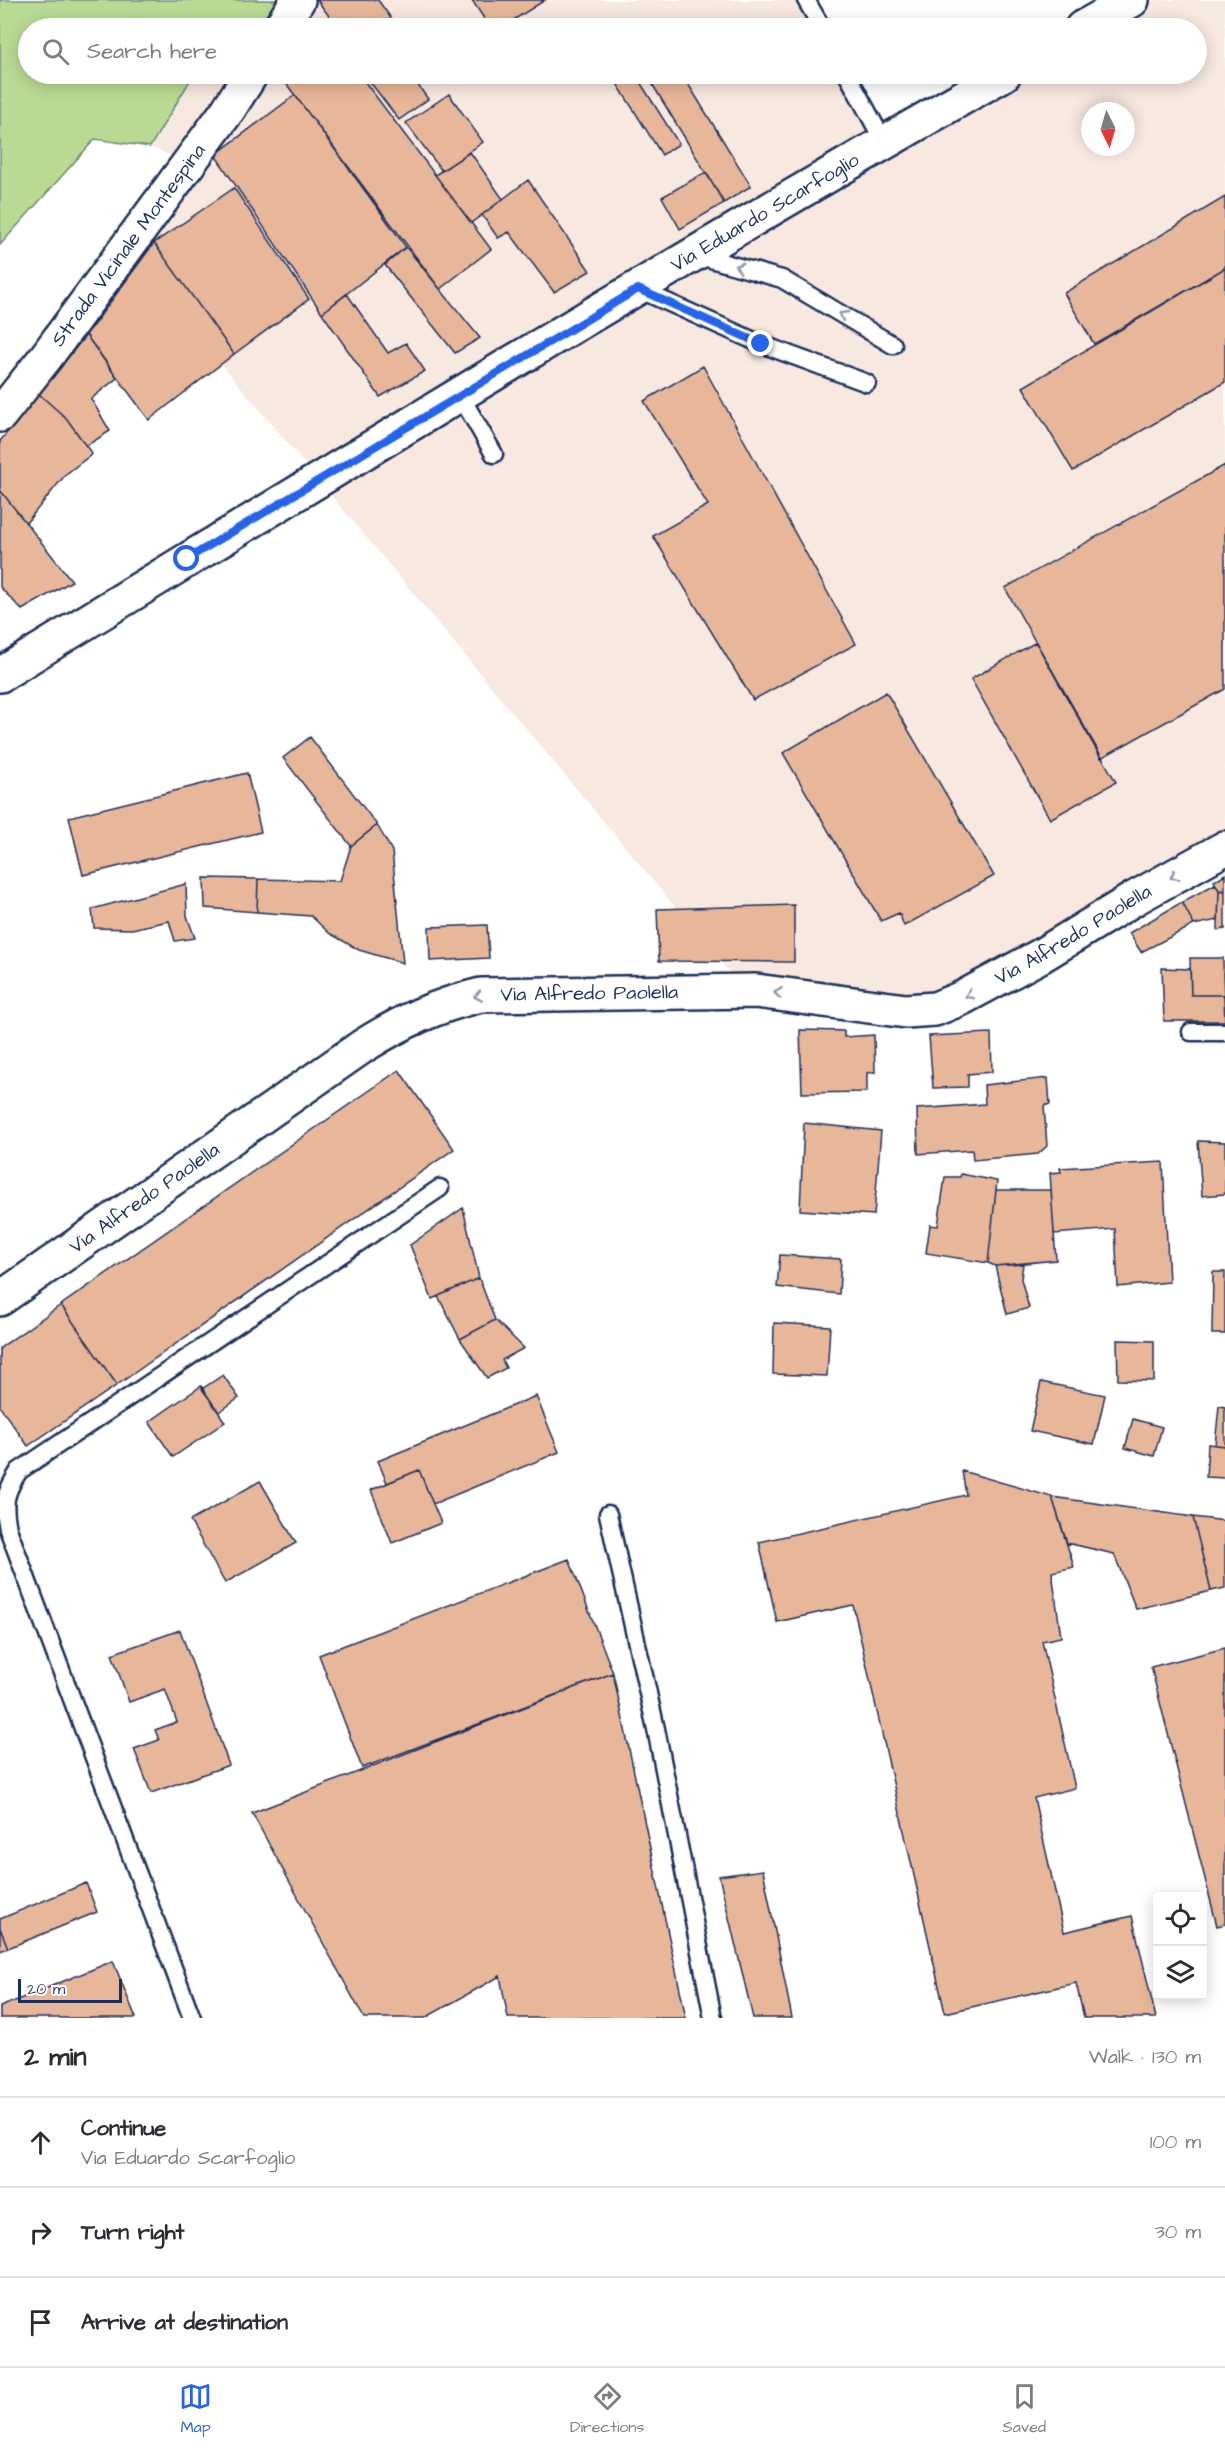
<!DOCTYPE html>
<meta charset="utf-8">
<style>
body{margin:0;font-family:"Architects Daughter",sans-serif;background:#f7f7f7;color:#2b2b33}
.controls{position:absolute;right:18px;bottom:18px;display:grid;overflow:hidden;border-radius:6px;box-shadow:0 3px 15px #0003}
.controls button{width:54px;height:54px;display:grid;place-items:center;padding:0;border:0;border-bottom:2px solid #e1e1e2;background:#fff;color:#2b2b33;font:30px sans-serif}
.compass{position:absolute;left:1081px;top:102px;width:54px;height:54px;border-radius:50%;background:#fff;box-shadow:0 3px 15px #0003;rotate:175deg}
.scale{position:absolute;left:18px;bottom:15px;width:104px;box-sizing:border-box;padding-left:6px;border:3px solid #1b2f5e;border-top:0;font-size:16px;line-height:21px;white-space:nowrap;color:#1b2f5e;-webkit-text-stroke:4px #fff;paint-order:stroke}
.stop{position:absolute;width:18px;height:18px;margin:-14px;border:4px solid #2563eb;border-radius:50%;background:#fff}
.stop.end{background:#2563eb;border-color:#fff;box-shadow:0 2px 6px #0008}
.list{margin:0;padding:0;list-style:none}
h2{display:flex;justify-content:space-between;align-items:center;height:78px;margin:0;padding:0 24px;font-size:26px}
h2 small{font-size:20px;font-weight:400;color:#7c7c81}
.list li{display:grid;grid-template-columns:39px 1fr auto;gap:18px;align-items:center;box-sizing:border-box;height:90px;padding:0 24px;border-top:2px solid #e1e1e2}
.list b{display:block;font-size:22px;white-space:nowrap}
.list p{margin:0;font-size:20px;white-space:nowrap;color:#7c7c81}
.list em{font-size:20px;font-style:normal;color:#7c7c81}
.icon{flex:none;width:33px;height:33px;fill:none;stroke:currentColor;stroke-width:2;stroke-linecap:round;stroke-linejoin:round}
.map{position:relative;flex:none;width:1225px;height:2018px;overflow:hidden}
.search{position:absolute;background:#fff;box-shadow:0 3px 15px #0003;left:18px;right:18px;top:18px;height:66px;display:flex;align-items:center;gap:15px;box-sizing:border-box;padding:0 21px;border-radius:33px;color:#7c7c81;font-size:22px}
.sheet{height:348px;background:#fff}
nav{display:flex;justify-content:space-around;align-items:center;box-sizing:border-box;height:84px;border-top:2px solid #e1e1e2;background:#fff;font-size:16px;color:#7c7c81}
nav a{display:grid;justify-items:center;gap:3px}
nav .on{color:#2563eb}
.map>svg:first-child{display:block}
.built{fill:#f8e9e0;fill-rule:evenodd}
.green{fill:#b9da93;stroke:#6a8478;stroke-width:1.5}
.building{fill:#e8b799;stroke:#1b2f5e;stroke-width:1.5}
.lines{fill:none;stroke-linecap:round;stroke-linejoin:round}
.lane-casing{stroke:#1b2f5e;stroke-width:21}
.street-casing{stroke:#1b2f5e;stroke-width:38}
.secondary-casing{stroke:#1b2f5e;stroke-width:38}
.lane{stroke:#fff;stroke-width:16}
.street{stroke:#fff;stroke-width:33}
.secondary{stroke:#fff;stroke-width:33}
.oneway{stroke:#8d97ae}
.route{stroke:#2563eb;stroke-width:8}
.labels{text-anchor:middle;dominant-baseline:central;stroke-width:4.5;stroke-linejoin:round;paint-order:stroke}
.street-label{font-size:20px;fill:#1b2f5e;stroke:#fff}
</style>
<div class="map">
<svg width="1225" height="2018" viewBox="0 0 1225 2018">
<rect width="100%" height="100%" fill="#fff"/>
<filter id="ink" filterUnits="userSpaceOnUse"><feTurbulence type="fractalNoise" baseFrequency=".0167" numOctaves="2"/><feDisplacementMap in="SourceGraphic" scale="12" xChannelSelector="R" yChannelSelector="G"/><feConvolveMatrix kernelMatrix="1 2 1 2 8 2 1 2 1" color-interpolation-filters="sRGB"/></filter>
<g filter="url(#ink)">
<path class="built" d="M 282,0 L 815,0 L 832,28 L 264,28 Z
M 1095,0 L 1225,0 L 1225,865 L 924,1029 L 756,1004 L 117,239 L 177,158 L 150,147 L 194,74 L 857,74 L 887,125 L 973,74 L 1196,74 L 1196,28 L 1048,28 ZM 1090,111 L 1126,111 L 1126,147 L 1090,147 Z"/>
<path class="green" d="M 0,0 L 282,0 L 264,28 L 28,28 L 28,74 L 194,74 L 150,147 L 95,139 L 0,245 Z"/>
<path class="building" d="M 317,0 L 378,0 L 398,28 L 338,28 Z
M 472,0 L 545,0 L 501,28 L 490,28 Z
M 279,74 L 359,74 L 491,249 L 440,289 Z
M 364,74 L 410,74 L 428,99 L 399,120 Z
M 611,74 L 635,74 L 679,144 L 662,155 Z
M 666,74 L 682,74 L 751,186 L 724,203 L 651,82 Z
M 449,94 L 483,142 L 442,171 L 406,123 Z
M 295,95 L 406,247 L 322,313 L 215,155 Z
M 470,152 L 503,199 L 471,223 L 435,175 Z
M 706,172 L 724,203 L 680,229 L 662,197 Z
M 528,180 L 590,271 L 554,292 L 509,232 L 498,238 L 482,215 Z
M 234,188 L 309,299 L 234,354 L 154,243 Z
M 1225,197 L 1225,268 L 1094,344 L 1064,293 Z
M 154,243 L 234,354 L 149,420 L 86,335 Z
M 406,247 L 440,289 L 480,338 L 455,353 L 385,265 Z
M 1225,268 L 1225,382 L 1073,471 L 1023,387 Z
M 347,294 L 388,353 L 406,343 L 425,371 L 380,397 L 322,313 Z
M 86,335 L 117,378 L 91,399 L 110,431 L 86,446 L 67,419 L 39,394 Z
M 703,366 L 856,644 L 753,700 L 653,536 L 708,505 L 644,401 Z
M 39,394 L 67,419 L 92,454 L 66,474 L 26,523 L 0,490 L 0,441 Z
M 1225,465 L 1225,689 L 1101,758 L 1005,588 Z
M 0,490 L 72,581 L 22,610 L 0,587 Z
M 1036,642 L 1116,782 L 1050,819 L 971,679 Z
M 886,692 L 994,876 L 904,926 L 899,913 L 881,921 L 783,753 Z
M 310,737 L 377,825 L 351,846 L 283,758 Z
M 247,773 L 261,832 L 83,875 L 69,817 Z
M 377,825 L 392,851 L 403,963 L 359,950 L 329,933 L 311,916 L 257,912 L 258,879 L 340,881 L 351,846 Z
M 1225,874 L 1225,891 L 1219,890 L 1214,881 Z
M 204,878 L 258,879 L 257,912 L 205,908 Z
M 186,884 L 187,916 L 195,938 L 175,941 L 169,921 L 132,929 L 94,928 L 92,909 Z
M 1215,884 L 1219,890 L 1218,920 L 1194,925 L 1182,902 Z
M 1219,890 L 1225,891 L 1225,929 L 1218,930 Z
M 1182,902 L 1194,925 L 1141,952 L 1129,933 Z
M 794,905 L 794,962 L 659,961 L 657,909 Z
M 487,925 L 489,958 L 430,961 L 429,927 Z
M 1190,958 L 1223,958 L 1224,995 L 1191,995 Z
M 1162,968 L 1190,969 L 1191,995 L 1224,995 L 1225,1021 L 1164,1021 Z
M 1223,973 L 1225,973 L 1225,1021 Z
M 800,1030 L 844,1031 L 844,1037 L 874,1035 L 875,1072 L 867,1073 L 867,1092 L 802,1093 Z
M 991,1033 L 992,1072 L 968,1074 L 968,1087 L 933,1088 L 929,1036 Z
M 399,1070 L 454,1149 L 117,1385 L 61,1305 Z
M 1048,1078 L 1050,1104 L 1044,1106 L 1047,1146 L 1038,1154 L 973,1160 L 972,1150 L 918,1154 L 917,1109 L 985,1104 L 984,1085 Z
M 804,1123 L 881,1131 L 874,1215 L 800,1210 Z
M 1198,1141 L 1225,1142 L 1225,1194 L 1202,1196 Z
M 1163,1162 L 1169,1282 L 1118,1287 L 1115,1229 L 1054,1234 L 1050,1173 L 1061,1172 L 1060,1168 Z
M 961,1174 L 997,1181 L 988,1263 L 926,1253 L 930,1225 L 938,1226 L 945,1177 L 960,1177 Z
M 996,1190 L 1051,1190 L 1056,1260 L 995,1266 L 988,1263 Z
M 463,1208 L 479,1278 L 432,1299 L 410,1245 Z
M 780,1255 L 841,1259 L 839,1294 L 777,1287 Z
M 1023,1264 L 1021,1279 L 1029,1308 L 1007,1314 L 995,1266 Z
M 1213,1272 L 1225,1272 L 1225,1334 L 1212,1334 Z
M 479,1278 L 495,1320 L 460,1339 L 438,1296 Z
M 61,1305 L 117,1385 L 28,1446 L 0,1407 L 0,1348 Z
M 495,1320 L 524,1348 L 502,1360 L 506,1368 L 487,1378 L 460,1339 Z
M 774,1323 L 830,1326 L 827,1376 L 773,1374 Z
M 1117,1340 L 1154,1341 L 1154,1381 L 1118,1380 Z
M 223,1375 L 239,1398 L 219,1412 L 202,1389 Z
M 1041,1382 L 1105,1395 L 1094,1444 L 1030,1431 Z
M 201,1386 L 225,1422 L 173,1457 L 149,1422 Z
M 536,1396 L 559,1452 L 433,1504 L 419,1470 L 387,1483 L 378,1461 Z
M 1219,1406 L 1225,1407 L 1225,1446 L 1215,1445 Z
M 1133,1419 L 1162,1427 L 1154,1456 L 1125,1448 Z
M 1208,1444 L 1225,1446 L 1225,1478 L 1206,1477 Z
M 419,1470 L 441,1523 L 392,1543 L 371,1490 Z
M 962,1471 L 1052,1497 L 1074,1567 L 1052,1572 L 1061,1637 L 1042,1641 L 1075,1788 L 1034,1798 L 1064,1932 L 1132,1916 L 1156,2018 L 1084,2018 L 1076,1983 L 945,2013 L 853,1605 L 777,1622 L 759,1542 L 966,1495 Z
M 260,1481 L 296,1543 L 225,1583 L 190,1521 Z
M 1052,1497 L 1193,1517 L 1211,1591 L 1136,1609 L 1114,1554 L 1067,1543 Z
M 1193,1517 L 1225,1521 L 1225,1588 L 1211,1591 Z
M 569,1559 L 613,1673 L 362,1768 L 319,1655 Z
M 180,1630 L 229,1765 L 151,1793 L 134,1749 L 159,1740 L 155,1730 L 177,1722 L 165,1689 L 129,1702 L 112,1654 Z
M 1225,1648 L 1225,1924 L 1217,1926 L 1151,1667 Z
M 613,1673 L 686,2018 L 508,2018 L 500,1976 L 425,2018 L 364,2018 L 252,1813 Z
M 763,1870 L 792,2018 L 753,2018 L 719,1876 Z
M 86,1883 L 97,1912 L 8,1948 L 0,1928 L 0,1919 Z
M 0,1928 L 8,1948 L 0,1951 Z
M 113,1961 L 136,2018 L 0,2018 L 0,2007 Z"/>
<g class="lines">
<g class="lane-casing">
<path id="lane" d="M 806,0 L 822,28
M 847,74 L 884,142
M 696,255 L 782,279 L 893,345
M 638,289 L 761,344 L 867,383
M 460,395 L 494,454
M 1191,1032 L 1225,1032
M 608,1514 L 656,1729 L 713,2018
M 192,2018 L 8,1529 C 3,1503 4,1494 19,1471 L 440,1188"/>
</g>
<g class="street-casing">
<g id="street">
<path d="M 280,28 L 298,0"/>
<path id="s1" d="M 0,415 L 46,357 L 228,110 L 251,74"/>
<path id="s2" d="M 0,1299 L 363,1046 C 403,1021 435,1006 481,995 L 756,991 L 906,1011 L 935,1009 L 962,998 L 1042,955 L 1135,898 L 1225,848"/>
</g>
</g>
<g class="secondary-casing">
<g id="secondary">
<path d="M 1082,28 L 1132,0"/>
<path id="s3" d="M 0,675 C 332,471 665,267 1004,74"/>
</g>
</g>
<use href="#lane" class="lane"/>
<use href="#street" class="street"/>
<use href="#secondary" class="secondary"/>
</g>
<defs><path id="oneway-chevron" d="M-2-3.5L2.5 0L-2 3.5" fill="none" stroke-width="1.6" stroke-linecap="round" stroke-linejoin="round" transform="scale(1.5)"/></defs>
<g class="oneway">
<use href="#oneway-chevron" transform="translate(739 267) rotate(-164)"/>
<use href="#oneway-chevron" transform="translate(843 315) rotate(-149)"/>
<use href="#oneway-chevron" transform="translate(1174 876) rotate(151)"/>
<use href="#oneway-chevron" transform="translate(778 993) rotate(-173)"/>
<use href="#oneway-chevron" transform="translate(969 995) rotate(153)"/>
<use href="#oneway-chevron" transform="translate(478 996) rotate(171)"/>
</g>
</g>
<g class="lines" filter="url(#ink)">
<path class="route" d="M 187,559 L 638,289 L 761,344"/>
</g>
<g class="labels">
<g class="street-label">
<text stroke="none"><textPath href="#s3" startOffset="894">Via Eduardo Scarfoglio</textPath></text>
<text stroke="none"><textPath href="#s1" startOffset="213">Strada Vicinale Montespina</textPath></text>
<text stroke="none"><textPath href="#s2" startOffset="1184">Via Alfredo Paolella</textPath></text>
<text stroke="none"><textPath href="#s2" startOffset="680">Via Alfredo Paolella</textPath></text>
<text stroke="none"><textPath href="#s2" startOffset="176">Via Alfredo Paolella</textPath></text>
</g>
</g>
</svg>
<div class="controls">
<button><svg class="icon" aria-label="locate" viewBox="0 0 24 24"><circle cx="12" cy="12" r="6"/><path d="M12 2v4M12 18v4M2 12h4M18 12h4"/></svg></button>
<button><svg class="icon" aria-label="layers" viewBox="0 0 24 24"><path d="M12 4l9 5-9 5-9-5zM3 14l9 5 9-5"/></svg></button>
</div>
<svg class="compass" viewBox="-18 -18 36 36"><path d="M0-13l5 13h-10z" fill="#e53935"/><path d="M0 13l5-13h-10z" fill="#7c7c81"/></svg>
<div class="scale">20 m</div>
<div class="stop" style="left:187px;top:559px"></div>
<div class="stop end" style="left:761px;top:344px"></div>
<div class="search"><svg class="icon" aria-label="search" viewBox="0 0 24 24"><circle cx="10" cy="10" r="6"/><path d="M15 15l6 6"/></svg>Search here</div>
</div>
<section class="sheet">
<h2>2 min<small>Walk · 130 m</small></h2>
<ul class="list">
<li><svg class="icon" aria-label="ahead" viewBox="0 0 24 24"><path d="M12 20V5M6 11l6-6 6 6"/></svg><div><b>Continue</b><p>Via Eduardo Scarfoglio</p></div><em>100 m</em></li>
<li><svg class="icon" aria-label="right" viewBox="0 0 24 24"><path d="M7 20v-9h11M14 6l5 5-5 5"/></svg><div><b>Turn right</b></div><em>30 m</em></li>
<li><svg class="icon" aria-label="arrive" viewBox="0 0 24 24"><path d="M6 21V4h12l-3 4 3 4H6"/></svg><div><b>Arrive at destination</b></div></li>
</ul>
</section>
<nav>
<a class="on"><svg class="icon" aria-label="map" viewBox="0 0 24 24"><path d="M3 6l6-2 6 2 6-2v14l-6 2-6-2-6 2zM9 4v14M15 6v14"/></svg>Map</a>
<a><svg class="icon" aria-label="directions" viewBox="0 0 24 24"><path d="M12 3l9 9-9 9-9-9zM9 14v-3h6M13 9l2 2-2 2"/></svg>Directions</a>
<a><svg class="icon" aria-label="saved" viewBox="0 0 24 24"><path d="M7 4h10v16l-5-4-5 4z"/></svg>Saved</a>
</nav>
